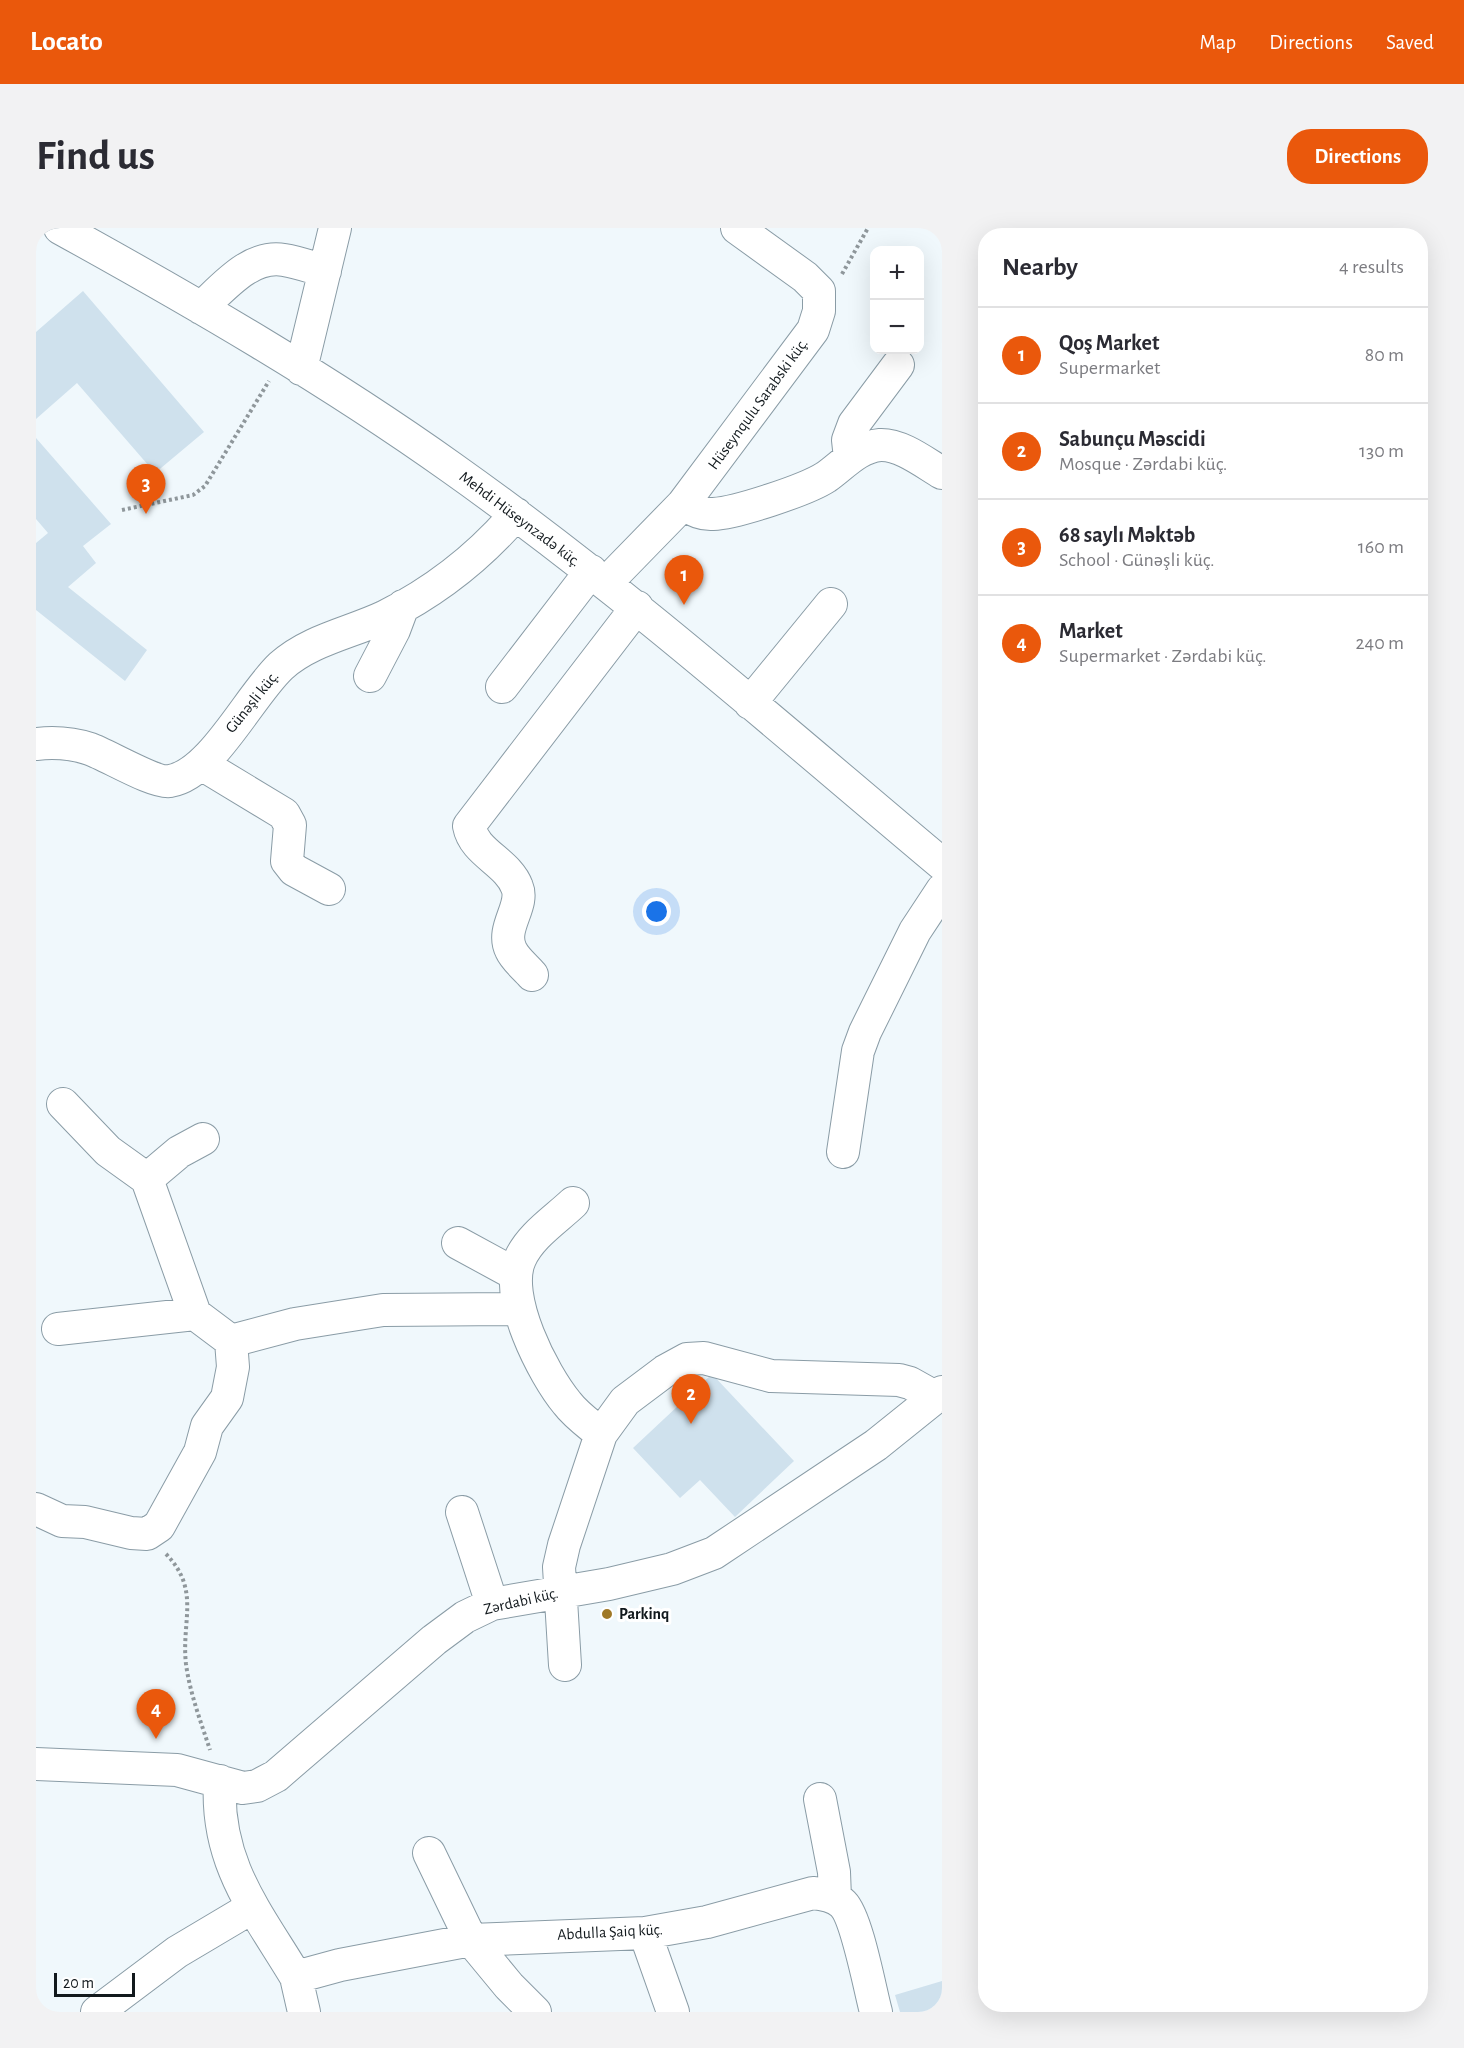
<!DOCTYPE html>
<meta charset="utf-8">
<style>
body{margin:0;font-family:"Alegreya Sans",sans-serif;background:#f2f2f3;color:#2b2b33}
.controls{position:absolute;right:18px;top:18px;display:grid;overflow:hidden;border-radius:12px;box-shadow:0 6px 24px #0002}
.controls button{width:54px;height:54px;display:grid;place-items:center;padding:0;border:0;border-bottom:2px solid #e1e1e2;background:#fff;color:#2b2b33;font:30px sans-serif}
.scale{position:absolute;left:18px;bottom:15px;width:81px;box-sizing:border-box;padding-left:6px;border:3px solid #12191d;border-top:0;font-size:16px;line-height:21px;white-space:nowrap;color:#12191d;-webkit-text-stroke:4px #fff;paint-order:stroke}
.you{position:absolute;left:621px;top:684px;width:21px;height:21px;margin:-15px;border:4px solid #fff;border-radius:50%;background:#1a73e8;box-shadow:0 0 0 9px #1a73e833}
.badge{display:grid;place-items:center;width:39px;height:39px;border-radius:50%;background:#ea580c;color:#fff;font-size:20px;font-weight:700}
.pin{position:absolute;translate:-50% -50px;filter:drop-shadow(0 2px 3px #0008)}
.pin::after{content:'';position:absolute;top:32px;width:21px;height:18px;background:inherit;clip-path:polygon(0 0,100% 0,50% 100%)}
.list{margin:0;padding:0;list-style:none}
h2{display:flex;justify-content:space-between;align-items:center;height:78px;margin:0;padding:0 24px;font-size:26px}
h2 small{font-size:20px;font-weight:400;color:#7c7c81}
.list li{display:grid;grid-template-columns:39px 1fr auto;gap:18px;align-items:center;box-sizing:border-box;height:96px;padding:0 24px;border-top:2px solid #e1e1e2}
.list b{display:block;font-size:22px;white-space:nowrap}
.list p{margin:0;font-size:20px;white-space:nowrap;color:#7c7c81}
.list em{font-size:20px;font-style:normal;color:#7c7c81}
.map{position:relative;flex:none;width:906px;height:1784px;overflow:hidden;border-radius:24px}
header{display:flex;align-items:center;gap:36px;box-sizing:border-box;height:84px;padding:0 30px;background:#ea580c;color:#fff}
header strong{font-size:28px}
nav{display:flex;gap:33px;margin-inline-start:auto;font-size:21px}
.intro{display:flex;align-items:center;justify-content:space-between;box-sizing:border-box;height:144px;padding:0 36px}
h1{margin:0;font-size:42px}
.button{padding:15px 27px;border-radius:24px;background:#ea580c;color:#fff;font-size:21px;font-weight:700}
main{display:flex;gap:36px;padding:0 36px}
aside{flex:1;background:#fff;border-radius:24px;box-shadow:0 6px 24px #0002}
.map>svg:first-child{display:block}
.building{fill:#cfe1ed}
.lines{fill:none;stroke-linecap:round;stroke-linejoin:round}
.minor-casing{stroke:#8a9ca6;stroke-width:34}
.path{stroke:#8f979b;stroke-width:4;stroke-dasharray:3 3;stroke-linecap:butt}
.minor{stroke:#fff;stroke-width:32}
.poi-dot{fill:#a07927;stroke:#fff;stroke-width:2}
.labels{text-anchor:middle;dominant-baseline:central;stroke-width:6;stroke-linejoin:round;paint-order:stroke}
.street-label{font-size:16px;fill:#12191d;stroke:#fff}
.poi-label{font-size:16px;font-weight:bold;fill:#12191d;stroke:#fff;text-anchor:start}
</style>
<header>
<strong>Locato</strong>
<nav><a>Map</a><a>Directions</a><a>Saved</a></nav>
</header>
<div class="intro"><h1>Find us</h1><a class="button">Directions</a></div>
<main>
<div class="map">
<svg width="906" height="1784" viewBox="0 0 906 1784">
<rect width="100%" height="100%" fill="#f0f8fc"/>
<path class="building" d="M 47,63 L 168,204 L 119,245 L 41,155 L 0,191 L 0,104 Z
M 0,210 L 75,296 L 47,318 L 60,335 L 32,359 L 111,422 L 89,453 L 0,382 L 0,315 L 12,305 L 0,291 Z
M 676,1146 L 758,1233 L 699,1289 L 664,1252 L 644,1270 L 597,1220 Z
M 906,1753 L 906,1784 L 864,1784 L 859,1767 Z"/>
<g class="lines">
<g class="minor-casing">
<path id="minor" d="M 24,0 C 158,74 291,151 416,240 C 588,362 745,501 906,636
M 165,80 C 187,60 214,26 248,32 C 261,34 275,39 289,43
M 265,141 L 299,0
M 814,230 L 812,212 L 818,196 L 862,137
M 647,276 C 656,282 666,287 677,286 C 700,285 770,262 790,249 C 807,237 822,219 844,217 C 865,216 889,235 906,245
M 570,355 L 647,276 L 777,102 L 783,83 L 783,63 L 769,49 L 701,0
M 334,448 L 358,402 L 367,378
M 466,459 L 555,343
M 714,475 L 795,376
M 0,516 C 18,514 36,515 54,521 C 71,527 119,556 134,553 C 176,546 213,468 245,438 C 274,412 314,405 348,389 C 398,364 444,328 480,286
M 167,537 L 248,586 L 254,597 L 251,633 L 258,642 L 293,661
M 496,747 C 489,739 479,731 475,722 C 464,700 489,678 481,659 C 472,634 438,625 433,598 L 601,379
M 807,924 L 822,823 L 829,804 L 879,703 L 906,662
M 111,951 L 143,924 L 167,911
M 537,975 C 519,992 494,1008 484,1031 C 467,1068 507,1146 531,1175 C 540,1187 553,1196 565,1206
M 422,1015 L 479,1046
M 22,1101 L 159,1086
M 195,1113 L 259,1096 L 347,1082 L 483,1081
M 0,1281 L 26,1293 L 49,1294 L 95,1305 L 111,1306 L 123,1298 L 164,1224 L 171,1198 L 191,1170 L 197,1139 L 195,1113 L 159,1086 L 111,951 L 72,923 L 27,876
M 426,1284 L 456,1376
M 529,1437 L 523,1339 L 528,1317 L 565,1206 L 589,1173 L 629,1143 L 651,1131 L 668,1130 L 735,1148 L 863,1152 L 874,1155 L 899,1169
M 0,1536 L 141,1542 L 207,1560 L 221,1558 L 240,1548 L 398,1412 L 429,1389 L 456,1376 L 573,1356 L 636,1341 L 678,1325 L 840,1217 L 906,1164
M 184,1553 C 179,1635 221,1684 260,1749
M 784,1571 L 798,1644 L 799,1670
M 393,1625 L 435,1712 L 473,1758 L 499,1784
M 609,1705 L 637,1784
M 61,1784 L 141,1724 L 215,1680
M 268,1784 L 260,1749 L 304,1737 L 435,1712 L 609,1705 L 671,1694 L 777,1665 C 788,1666 799,1668 807,1676 C 821,1690 834,1762 840,1784"/>
</g>
<path class="path" d="M 806,46 L 832,0
M 86,282 L 157,267 L 169,258 L 233,153
M 130,1326 C 165,1362 145,1393 150,1436 C 154,1466 165,1494 174,1522"/>
<use href="#minor" class="minor"/>
</g>
<circle class="poi-dot" cx="571" cy="1386" r="6"/>
<g class="labels">
<g class="street-label">
<text transform="translate(722 176) rotate(-54)">Hüseynqulu Sarabski küç.</text>
<text transform="translate(484 291) rotate(37)">Mehdi Hüseynzadə küç.</text>
<text transform="translate(216 474) rotate(-51)">Günəşli küç.</text>
<text transform="translate(485 1373) rotate(-13)">Zərdabi küç.</text>
<text transform="translate(574 1704) rotate(-3)">Abdulla Şaiq küç.</text>
</g>
<g class="poi-label">
<text x="583" y="1386">Parkinq</text>
</g>
</g>
</svg>
<div class="controls">
<button>+</button>
<button>−</button>
</div>
<div class="scale">20 m</div>
<div class="you"></div>
<div class="pin badge" style="left:648px;top:377px">1</div>
<div class="pin badge" style="left:655px;top:1196px">2</div>
<div class="pin badge" style="left:110px;top:286px">3</div>
<div class="pin badge" style="left:120px;top:1511px">4</div>
</div>
<aside>
<h2>Nearby<small>4 results</small></h2>
<ul class="list">
<li><span class="badge">1</span><div><b>Qoş Market</b><p>Supermarket</p></div><em>80 m</em></li>
<li><span class="badge">2</span><div><b>Sabunçu Məscidi</b><p>Mosque · Zərdabi küç.</p></div><em>130 m</em></li>
<li><span class="badge">3</span><div><b>68 saylı Məktəb</b><p>School · Günəşli küç.</p></div><em>160 m</em></li>
<li><span class="badge">4</span><div><b>Market</b><p>Supermarket · Zərdabi küç.</p></div><em>240 m</em></li>
</ul>
</aside>
</main>
